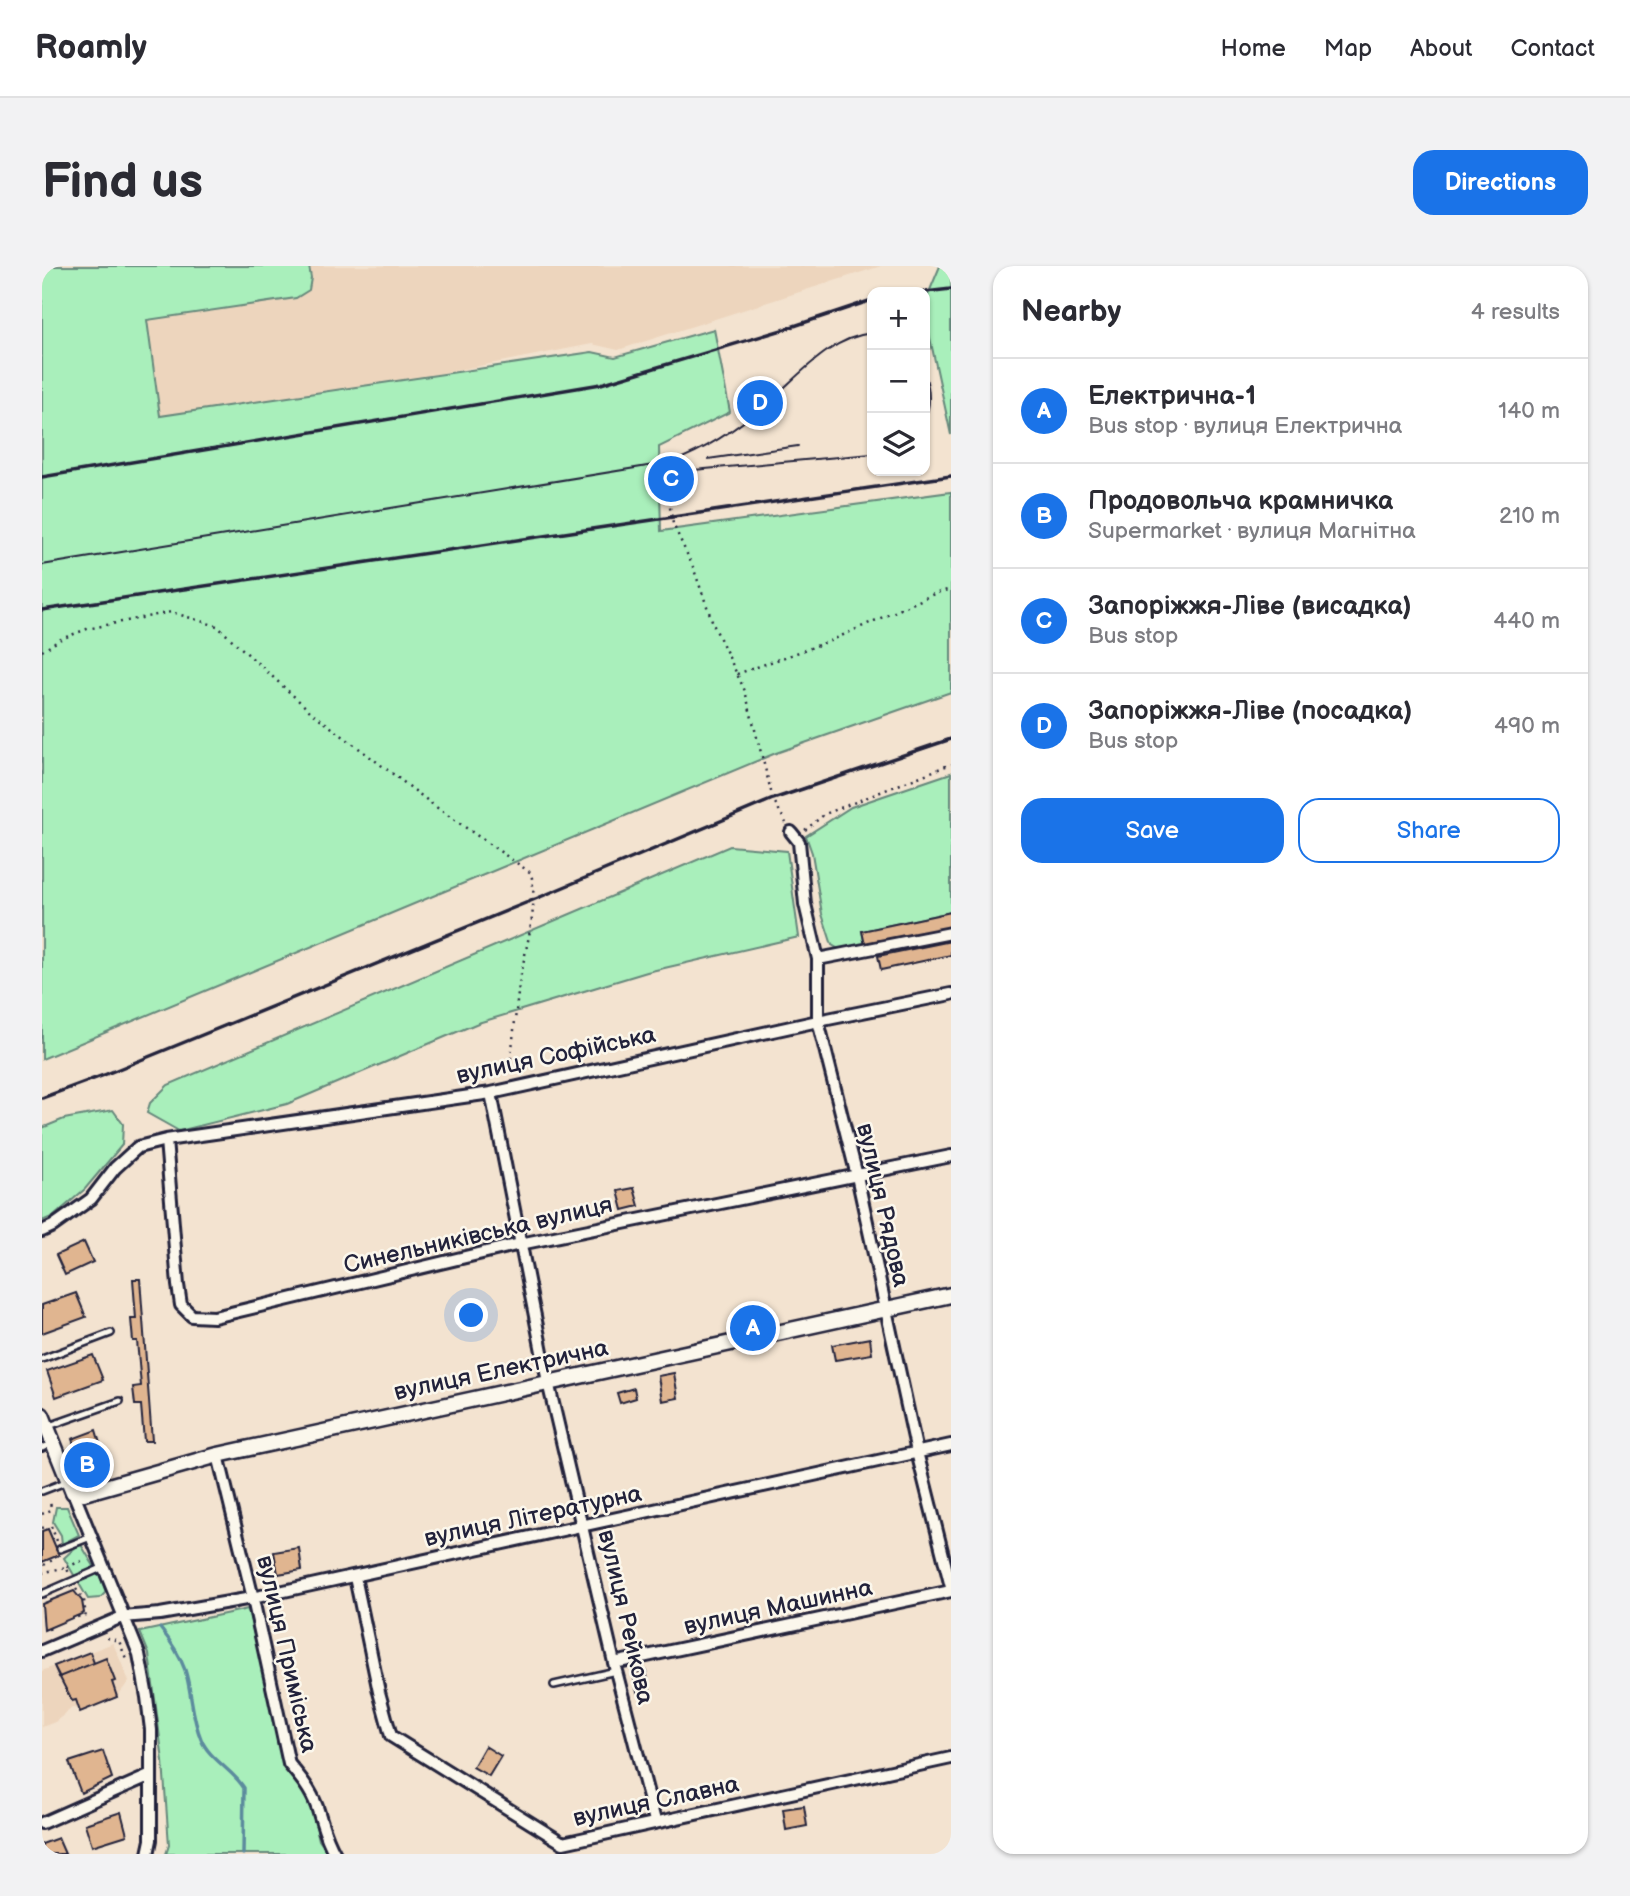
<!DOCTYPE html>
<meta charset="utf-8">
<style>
body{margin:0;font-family:"Balsamiq Sans",sans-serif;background:#f2f2f3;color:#2b2b33}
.controls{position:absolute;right:21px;top:21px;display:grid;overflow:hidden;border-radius:14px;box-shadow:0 2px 5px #0004}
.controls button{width:63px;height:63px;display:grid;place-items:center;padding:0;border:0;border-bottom:2px solid #e1e1e2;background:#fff;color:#2b2b33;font:35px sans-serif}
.you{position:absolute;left:430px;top:1050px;width:24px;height:24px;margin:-18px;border:5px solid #fff;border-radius:50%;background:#1a73e8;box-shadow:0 0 0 10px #1a73e833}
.badge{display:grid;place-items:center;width:46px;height:46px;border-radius:50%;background:#1a73e8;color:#fff;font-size:23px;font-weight:700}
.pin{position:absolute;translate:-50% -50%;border:4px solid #fff;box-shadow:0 2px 7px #0006}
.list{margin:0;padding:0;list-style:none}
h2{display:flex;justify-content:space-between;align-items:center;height:91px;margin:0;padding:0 28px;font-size:30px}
h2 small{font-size:23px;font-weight:400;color:#7c7c81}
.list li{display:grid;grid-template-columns:46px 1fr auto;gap:21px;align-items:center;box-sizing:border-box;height:105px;padding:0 28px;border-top:2px solid #e1e1e2}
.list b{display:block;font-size:26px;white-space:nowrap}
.list p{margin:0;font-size:23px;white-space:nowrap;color:#7c7c81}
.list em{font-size:23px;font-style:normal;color:#7c7c81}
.actions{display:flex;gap:14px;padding:21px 28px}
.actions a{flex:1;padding:16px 0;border:2px solid #1a73e8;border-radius:21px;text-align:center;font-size:24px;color:#1a73e8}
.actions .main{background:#1a73e8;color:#fff}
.icon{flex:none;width:38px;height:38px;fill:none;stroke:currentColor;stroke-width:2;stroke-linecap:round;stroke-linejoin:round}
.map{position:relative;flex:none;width:909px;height:1588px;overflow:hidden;border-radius:21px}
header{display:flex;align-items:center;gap:42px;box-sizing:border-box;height:98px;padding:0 35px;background:#fff;border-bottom:2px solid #e1e1e2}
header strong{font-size:33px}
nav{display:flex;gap:38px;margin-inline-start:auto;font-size:24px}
.intro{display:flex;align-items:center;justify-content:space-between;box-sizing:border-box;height:168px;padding:0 42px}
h1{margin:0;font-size:49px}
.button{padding:18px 32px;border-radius:21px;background:#1a73e8;color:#fff;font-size:24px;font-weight:700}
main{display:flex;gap:42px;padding:0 42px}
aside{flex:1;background:#fff;border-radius:21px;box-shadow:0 2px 5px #0004}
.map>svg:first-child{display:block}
.built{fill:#edd5bd}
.green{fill:#a9efbb;stroke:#66887b;stroke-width:2}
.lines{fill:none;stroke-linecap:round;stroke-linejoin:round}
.stream{stroke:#5c8b9d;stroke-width:3.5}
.building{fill:#e0b590;stroke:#22223b;stroke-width:2}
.lane-casing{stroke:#22223b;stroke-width:10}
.street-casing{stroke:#22223b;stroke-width:16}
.secondary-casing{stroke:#22223b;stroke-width:19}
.path{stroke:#22223b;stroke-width:2.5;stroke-dasharray:2 5;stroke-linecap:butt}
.lane{stroke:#fbf7ec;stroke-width:5}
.street{stroke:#fbf7ec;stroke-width:10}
.secondary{stroke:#fbf7ec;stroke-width:14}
.tram{stroke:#22223b;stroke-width:2}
.rail{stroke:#22223b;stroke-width:3.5}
.labels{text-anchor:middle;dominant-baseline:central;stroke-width:5;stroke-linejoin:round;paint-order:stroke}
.street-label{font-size:24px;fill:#22223b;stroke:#fbf7ec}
</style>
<header>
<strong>Roamly</strong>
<nav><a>Home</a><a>Map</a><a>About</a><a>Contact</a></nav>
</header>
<div class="intro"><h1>Find us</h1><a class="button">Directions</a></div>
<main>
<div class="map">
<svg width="909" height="1588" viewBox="0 0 909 1588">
<rect width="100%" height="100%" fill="#f3e3d0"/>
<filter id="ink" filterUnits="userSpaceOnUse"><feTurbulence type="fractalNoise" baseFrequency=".0143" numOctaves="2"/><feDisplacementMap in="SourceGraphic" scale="14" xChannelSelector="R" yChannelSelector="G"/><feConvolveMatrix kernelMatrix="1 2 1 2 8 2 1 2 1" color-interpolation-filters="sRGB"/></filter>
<g filter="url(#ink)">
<path class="built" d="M 0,0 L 839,0 L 576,84 L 550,78 L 0,185 Z
M 71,1377 L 87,1415 L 75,1431 L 38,1446 L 37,1443 L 30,1442 L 13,1456 L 0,1461 L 0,1405 Z"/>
<path class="green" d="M 0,0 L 267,0 L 269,12 L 267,24 L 254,32 L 105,54 L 118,150 L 550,86 L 573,91 L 672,63 L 688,146 L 617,181 L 619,265 L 909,226 L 909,426 L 734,487 L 0,793 Z
M 898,0 L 909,0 L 909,169 L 883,49 L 883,36 Z
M 909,507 L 909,646 L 820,665 L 823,679 L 800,685 L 790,679 L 780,648 L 770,587 L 764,570 L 809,541 Z
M 688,580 L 745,585 L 757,671 L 605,706 L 436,757 L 245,838 L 137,865 L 105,847 L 108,837 L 126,819 Z
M 71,844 L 81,858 L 80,879 L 43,923 L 12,950 L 0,955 L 0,862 L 22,853 Z
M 14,1241 L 25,1241 L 37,1269 L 20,1278 L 19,1269 L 11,1256 Z
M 38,1277 L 58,1310 L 64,1326 L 58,1332 L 46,1333 L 22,1292 Z
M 206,1343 L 244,1505 L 255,1516 L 268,1534 L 277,1574 L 287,1588 L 124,1588 L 127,1579 L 121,1495 L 107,1388 L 98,1366 Z"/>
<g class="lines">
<path class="stream" d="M 118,1362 C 128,1374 137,1388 143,1404 C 150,1426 149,1449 159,1473 C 167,1493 191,1504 202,1522 L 201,1588"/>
</g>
<path class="building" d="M 909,646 L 909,661 L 823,679 L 820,665 Z
M 909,675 L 909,689 L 839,704 L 836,690 Z
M 592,922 L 597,940 L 581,944 L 576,925 Z
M 42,976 L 51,996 L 23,1009 L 14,989 Z
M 91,1013 L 98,1013 L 110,1175 L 102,1175 L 99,1139 L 93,1139 L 91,1121 L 99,1120 L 95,1075 L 91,1075 L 89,1053 L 94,1053 Z
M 34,1027 L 44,1051 L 0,1067 L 0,1039 Z
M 828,1072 L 830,1088 L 793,1094 L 790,1079 Z
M 51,1089 L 61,1114 L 14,1131 L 5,1105 Z
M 632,1107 L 636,1132 L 620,1135 L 616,1110 Z
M 592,1122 L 594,1132 L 578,1137 L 575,1127 Z
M 54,1164 L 64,1198 L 42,1204 L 30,1173 Z
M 6,1263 L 17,1289 L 0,1296 L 0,1265 Z
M 257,1282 L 260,1304 L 236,1308 L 232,1286 Z
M 32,1325 L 40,1335 L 42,1347 L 2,1364 L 0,1338 Z
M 48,1386 L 52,1397 L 64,1392 L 73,1415 L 70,1416 L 75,1431 L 38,1446 L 34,1434 L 30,1435 L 12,1400 Z
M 48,1386 L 52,1397 L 17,1411 L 12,1400 Z
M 604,1405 L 608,1424 L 595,1426 L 591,1407 Z
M 443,1480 L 459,1490 L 447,1510 L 431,1501 Z
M 61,1485 L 70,1512 L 39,1527 L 27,1496 Z
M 762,1540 L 765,1560 L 744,1564 L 741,1543 Z
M 79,1546 L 85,1569 L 50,1580 L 43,1558 Z
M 16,1572 L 23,1588 L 0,1588 L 0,1578 Z"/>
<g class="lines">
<g class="lane-casing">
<path id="lane" d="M 0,1093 L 69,1067
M 7,1160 L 78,1135
M 0,1182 L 10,1177
M 0,1225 L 26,1215
M 18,1283 L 49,1271
M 0,1328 L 62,1301
M 512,1419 L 574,1405"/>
</g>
<g class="street-casing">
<path id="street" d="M 749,566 L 757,576 L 763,638 L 776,693 L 776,755 L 815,910 L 875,1186 L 909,1321
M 776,693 L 909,667
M 449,827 L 506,1116 L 574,1405 L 613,1555
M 124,874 L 136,1019 L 139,1039 L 150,1050 L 172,1051 L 478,978 L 909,890
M 0,965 L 11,960 L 49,933 L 73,902 L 96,881 L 124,874 L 449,827 L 776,755 L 909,728
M 176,1189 L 209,1324 L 247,1498 C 258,1511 269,1524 275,1541 C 281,1559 283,1571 293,1588
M 29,1221 L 97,1388 L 105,1431 L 109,1464 L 109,1574 L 106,1588
M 313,1311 L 337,1426 L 349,1470 L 521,1577 L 909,1492
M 0,1385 L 80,1351 L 118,1348 L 210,1332 L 909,1179
M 572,1397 L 909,1325
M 0,1557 L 109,1509"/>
</g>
<g class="secondary-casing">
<path id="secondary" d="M 0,1149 L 31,1226 L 42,1227 L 176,1189 L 909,1029"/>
</g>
<path class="path" d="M 623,214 L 631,258 L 651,301 L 672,360 L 703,425 L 731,533 L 744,557
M 0,385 L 19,373 L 45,363 L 129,346 L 175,360 L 268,445 L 394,541 L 489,607 C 497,644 483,682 477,719 C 473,750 471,781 466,811
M 695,408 L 788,375 L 894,327 L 909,323
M 763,564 L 783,548 L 909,498
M 46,1202 L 48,1213
M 0,1248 L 9,1244 L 8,1233
M 9,1260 L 15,1275
M 0,1262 L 3,1261
M 2,1299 L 14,1292
M 25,1301 L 44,1293
M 0,1307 L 24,1301 L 27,1307
M 34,1323 L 42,1334 L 44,1354
M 36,1350 L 37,1353
M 7,1362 L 8,1366
M 65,1372 L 77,1375 L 85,1395"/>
<use href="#lane" class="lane"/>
<use href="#street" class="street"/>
<use href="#secondary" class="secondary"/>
<path class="tram" d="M 883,109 C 888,124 889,138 883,153
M 666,193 L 756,180
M 618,207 L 830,188
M 0,299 L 630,196 C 666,183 696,162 725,137 C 756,111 788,71 830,67"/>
<path class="rail" d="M 883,26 L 909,23
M 0,211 L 559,118 L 740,64 L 830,34
M 0,344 L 909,210
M 0,832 L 62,809 L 491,634 L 731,533 L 909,473"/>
</g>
</g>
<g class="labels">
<g class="street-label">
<text transform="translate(514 789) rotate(-12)">вулиця Софійська</text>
<text transform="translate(841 939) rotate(77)">вулиця Рядова</text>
<text transform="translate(436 969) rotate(-13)">Синельниківська вулиця</text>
<text transform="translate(459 1104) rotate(-12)">вулиця Електрична</text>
<text transform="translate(491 1250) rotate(-12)">вулиця Літературна</text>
<text transform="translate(736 1341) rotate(-12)">вулиця Машинна</text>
<text transform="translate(584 1351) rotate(77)">вулиця Рейкова</text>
<text transform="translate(245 1388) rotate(77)">вулиця Приміська</text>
<text transform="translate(614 1535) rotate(-12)">вулиця Славна</text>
</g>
</g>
</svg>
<div class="controls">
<button>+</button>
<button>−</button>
<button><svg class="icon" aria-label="layers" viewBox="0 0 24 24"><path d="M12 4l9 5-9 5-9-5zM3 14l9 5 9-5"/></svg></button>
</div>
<div class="you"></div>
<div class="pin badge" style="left:711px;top:1062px">A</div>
<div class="pin badge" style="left:45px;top:1199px">B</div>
<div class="pin badge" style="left:629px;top:213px">C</div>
<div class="pin badge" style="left:718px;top:137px">D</div>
</div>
<aside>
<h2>Nearby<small>4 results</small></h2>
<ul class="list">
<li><span class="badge">A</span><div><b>Електрична-1</b><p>Bus stop · вулиця Електрична</p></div><em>140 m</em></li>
<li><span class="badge">B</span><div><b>Продовольча крамничка</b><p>Supermarket · вулиця Магнітна</p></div><em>210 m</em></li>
<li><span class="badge">C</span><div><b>Запоріжжя-Ліве (висадка)</b><p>Bus stop</p></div><em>440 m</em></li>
<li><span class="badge">D</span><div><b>Запоріжжя-Ліве (посадка)</b><p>Bus stop</p></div><em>490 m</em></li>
</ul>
<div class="actions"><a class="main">Save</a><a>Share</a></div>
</aside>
</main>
